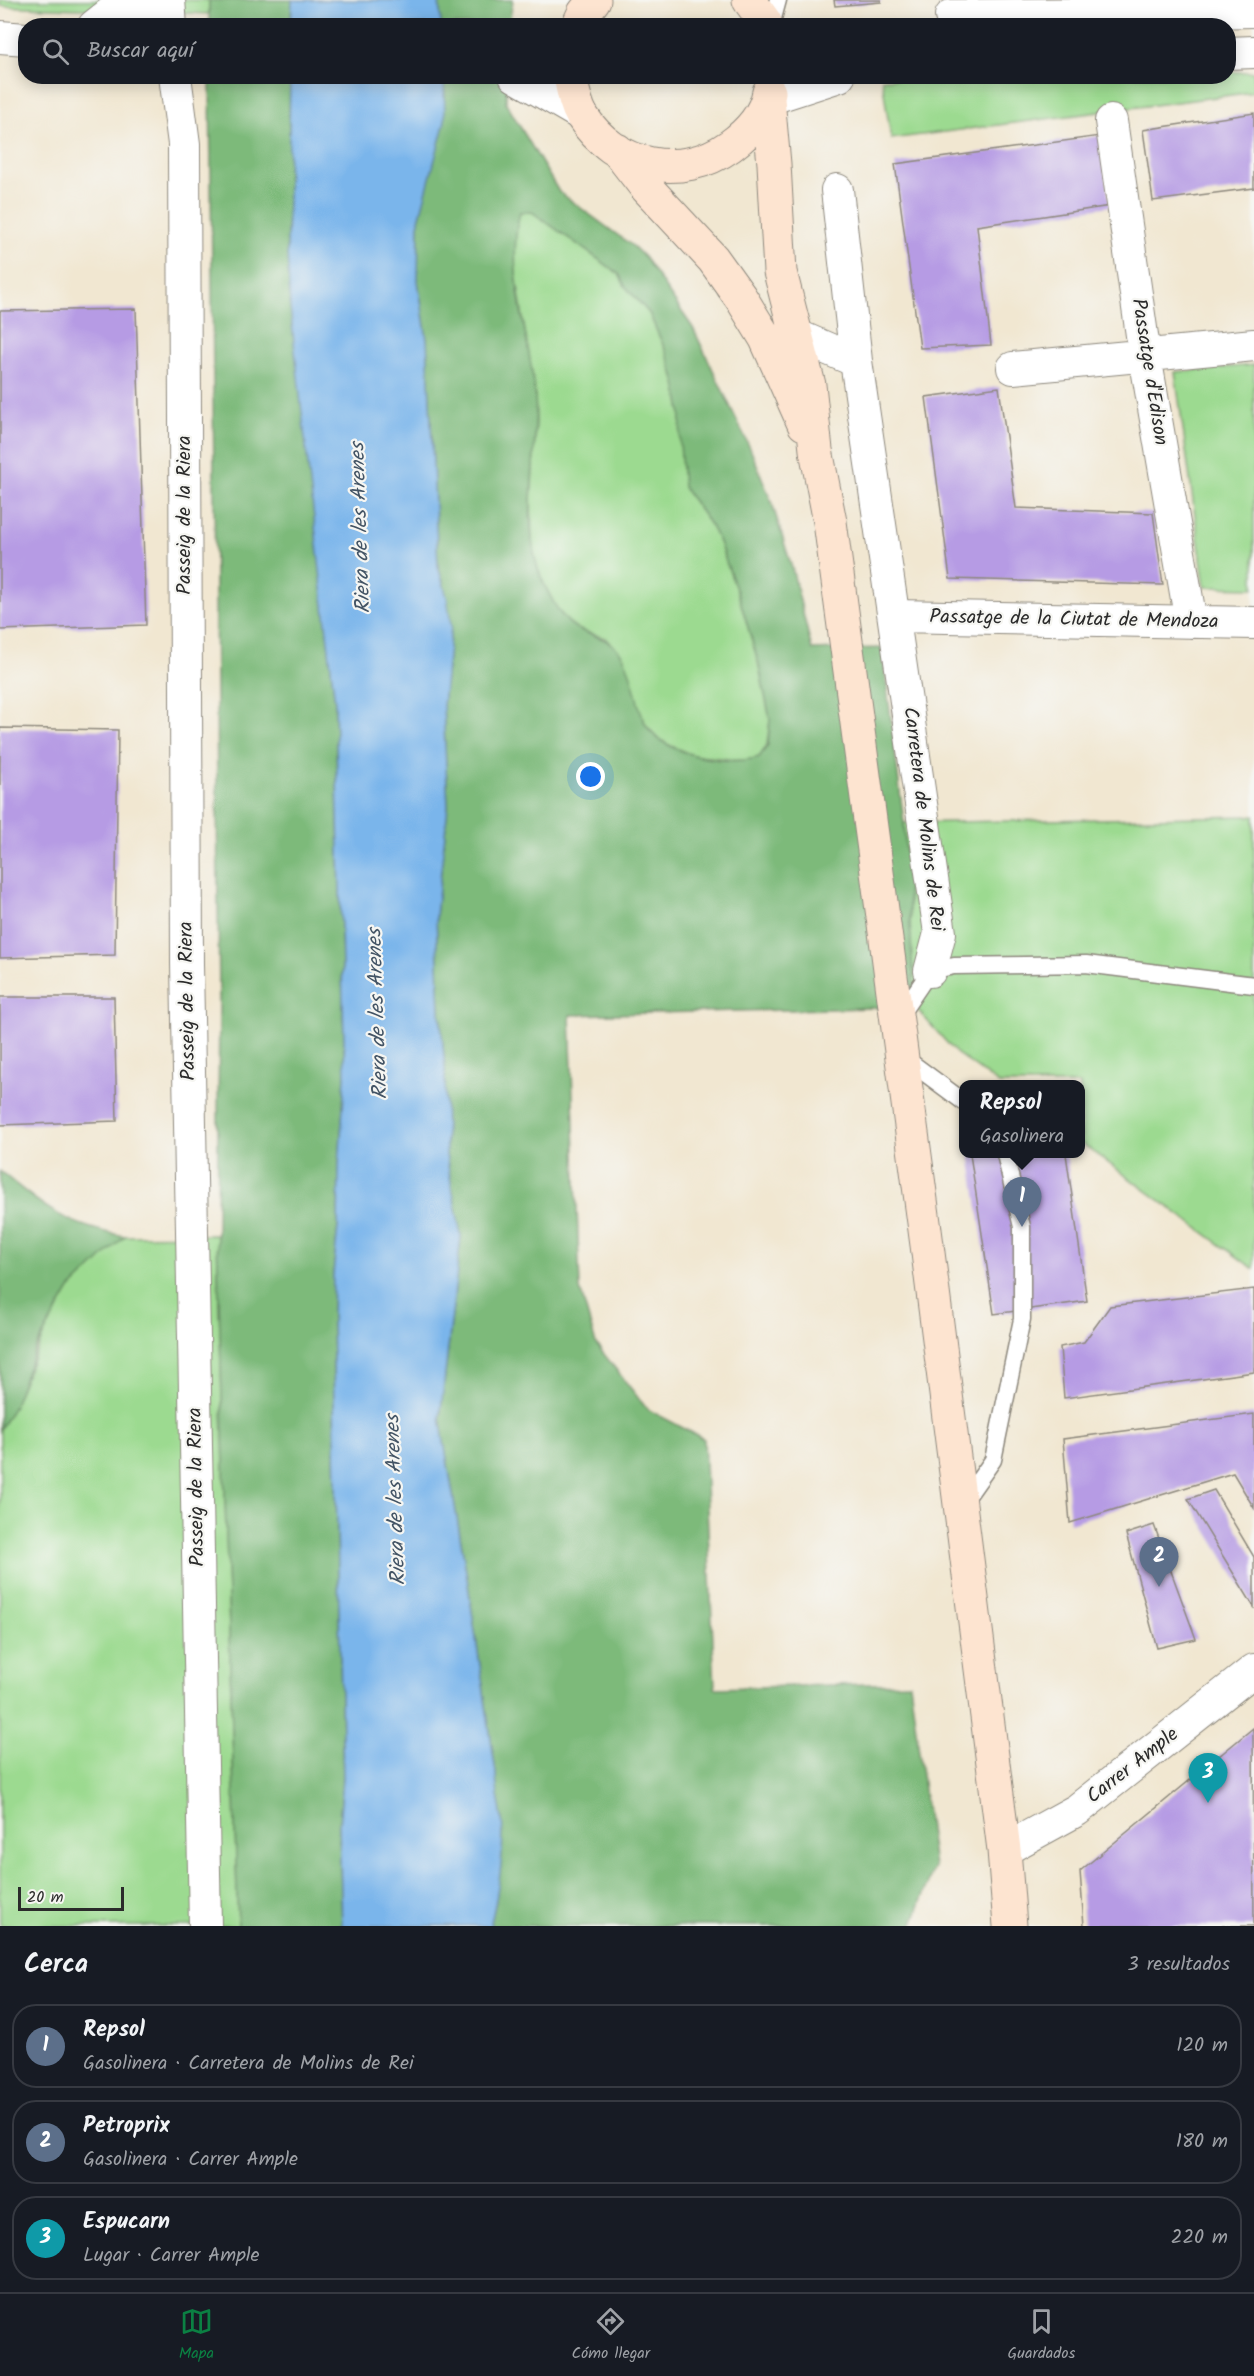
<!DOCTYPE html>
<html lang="es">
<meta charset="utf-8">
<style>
body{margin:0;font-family:Kalam,sans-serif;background:#20242c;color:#f1f3f6}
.scale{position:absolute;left:18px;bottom:15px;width:106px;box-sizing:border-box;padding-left:6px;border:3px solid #2b2b2b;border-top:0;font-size:16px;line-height:21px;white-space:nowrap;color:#2b2b2b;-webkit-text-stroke:4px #f6f6f2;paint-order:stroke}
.you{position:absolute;left:591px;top:777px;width:21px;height:21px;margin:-15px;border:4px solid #fff;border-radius:50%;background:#1a73e8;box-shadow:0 0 0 9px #1a73e833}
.badge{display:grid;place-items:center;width:39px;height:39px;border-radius:50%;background:#0b8043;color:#fff;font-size:20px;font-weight:700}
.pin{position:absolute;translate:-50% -50px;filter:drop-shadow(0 2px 3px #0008)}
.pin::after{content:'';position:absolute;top:32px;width:21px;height:18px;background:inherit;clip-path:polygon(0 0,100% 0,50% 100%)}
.popup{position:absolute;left:959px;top:1080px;width:126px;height:78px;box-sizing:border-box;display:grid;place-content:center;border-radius:12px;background:#171b24;filter:drop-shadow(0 2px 4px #0005);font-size:20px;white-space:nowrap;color:#9ea1a6}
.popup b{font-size:22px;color:#f1f3f6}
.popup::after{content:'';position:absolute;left:50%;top:100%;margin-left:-12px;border:12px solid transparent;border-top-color:#171b24}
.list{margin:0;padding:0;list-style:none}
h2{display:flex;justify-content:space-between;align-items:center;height:78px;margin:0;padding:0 24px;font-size:26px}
h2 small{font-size:20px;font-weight:400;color:#9ea1a6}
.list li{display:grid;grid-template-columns:39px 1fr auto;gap:18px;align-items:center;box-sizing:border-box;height:84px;margin:0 12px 12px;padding:0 12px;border:2px solid #363941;border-radius:24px}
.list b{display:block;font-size:22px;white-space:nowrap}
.list p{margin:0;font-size:20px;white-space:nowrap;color:#9ea1a6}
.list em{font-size:20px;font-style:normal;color:#9ea1a6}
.icon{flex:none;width:33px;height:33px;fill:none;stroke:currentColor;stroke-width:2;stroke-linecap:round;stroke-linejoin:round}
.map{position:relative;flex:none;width:1254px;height:1926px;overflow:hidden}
.search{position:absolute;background:#171b24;box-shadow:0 3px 15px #0003;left:18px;right:18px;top:18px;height:66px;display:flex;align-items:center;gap:15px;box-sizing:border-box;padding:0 21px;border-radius:24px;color:#9ea1a6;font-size:22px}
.sheet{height:366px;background:#171b24}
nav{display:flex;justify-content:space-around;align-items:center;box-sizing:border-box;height:84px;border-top:2px solid #363941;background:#171b24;font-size:16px;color:#9ea1a6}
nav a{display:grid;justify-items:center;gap:3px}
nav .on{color:#0b8043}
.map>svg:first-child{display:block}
.green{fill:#9cda90;stroke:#64825e;stroke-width:1.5}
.forest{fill:#7dba7a;stroke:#547252;stroke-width:1.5;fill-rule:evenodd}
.water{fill:#7ab5eb;stroke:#52708b;stroke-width:1.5}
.building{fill:#b69be4}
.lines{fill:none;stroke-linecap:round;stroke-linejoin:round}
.service-casing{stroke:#8e897e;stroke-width:19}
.minor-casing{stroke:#8e897e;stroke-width:34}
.secondary-casing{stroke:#8e897e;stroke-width:35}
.service{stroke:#fff;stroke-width:16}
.minor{stroke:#fff;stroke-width:32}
.secondary{stroke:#fde4d0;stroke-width:33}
.labels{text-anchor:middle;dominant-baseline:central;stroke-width:4.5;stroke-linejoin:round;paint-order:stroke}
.street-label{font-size:20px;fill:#2b2b2b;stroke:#f6f6f2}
.water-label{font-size:21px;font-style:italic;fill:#435465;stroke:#f6f6f2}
</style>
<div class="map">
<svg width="1254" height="1926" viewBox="0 0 1254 1926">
<rect width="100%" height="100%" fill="#f6f6f2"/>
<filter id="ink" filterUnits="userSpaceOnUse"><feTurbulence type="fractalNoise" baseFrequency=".0167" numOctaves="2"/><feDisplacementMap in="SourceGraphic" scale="12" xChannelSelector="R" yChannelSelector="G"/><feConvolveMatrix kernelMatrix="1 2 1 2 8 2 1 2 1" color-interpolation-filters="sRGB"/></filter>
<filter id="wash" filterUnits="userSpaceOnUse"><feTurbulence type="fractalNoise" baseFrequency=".008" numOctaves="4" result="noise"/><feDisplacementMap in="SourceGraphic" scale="24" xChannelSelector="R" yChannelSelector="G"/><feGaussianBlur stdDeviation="1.35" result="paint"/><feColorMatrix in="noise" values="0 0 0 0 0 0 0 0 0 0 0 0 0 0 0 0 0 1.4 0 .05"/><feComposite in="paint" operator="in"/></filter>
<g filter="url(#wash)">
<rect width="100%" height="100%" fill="#f1e7d1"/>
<path class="green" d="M 0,0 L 209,0 L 209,14 L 0,6 Z
M 1229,72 L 1254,72 L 1254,92 L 891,139 L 882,79 L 953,76 L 1228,76 Z
M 519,212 L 532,212 L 619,274 L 625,286 L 649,313 L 667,354 L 676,382 L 681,412 L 683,487 L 711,526 L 719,542 L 740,600 L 758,661 L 770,719 L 767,745 L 759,758 L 746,761 L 692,755 L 667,744 L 656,736 L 646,725 L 640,712 L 625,660 L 605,638 L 579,630 L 568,622 L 558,611 L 544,584 L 534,560 L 532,546 L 531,501 L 536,422 L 535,396 L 514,260 L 515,241 Z
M 1254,365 L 1254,588 L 1205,587 L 1175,372 Z
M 1254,816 L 1254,1269 L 1081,1143 L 1080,1084 L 999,1084 L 956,1053 L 915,1007 L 904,823 Z
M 217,1235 L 238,1926 L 0,1926 L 0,1429 C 27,1385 38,1334 68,1291 C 83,1271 107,1253 125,1236 Z"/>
<path class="forest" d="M 209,0 L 292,0 L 291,25 L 209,25 Z
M 439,0 L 513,0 L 509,25 L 441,25 Z
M 210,77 L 290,77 L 287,252 L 335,703 L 345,1078 L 339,1164 L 338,1227 L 333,1274 L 332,1319 L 343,1778 L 339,1825 L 342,1926 L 238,1926 L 217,1235 L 219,1002 Z
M 444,77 L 507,77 L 506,103 L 559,192 L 634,247 L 645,258 L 693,328 L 750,448 L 772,503 L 792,568 L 812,650 L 882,648 L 904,823 L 915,1007 L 570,1015 L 580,1289 L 596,1344 L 647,1409 L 704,1439 L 715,1688 L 910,1683 L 934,1867 L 912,1926 L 490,1926 L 496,1901 L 502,1818 L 496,1794 L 496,1773 L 466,1571 L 440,1418 L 461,1236 L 446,1155 L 445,1068 L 440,1012 L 436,916 L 448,806 L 443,706 L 451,626 L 443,580 L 438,566 L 427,340 L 418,281 L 419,220 L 445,100 ZM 520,212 L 532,212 L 619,274 L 625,286 L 649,313 L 667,354 L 676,382 L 681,412 L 680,443 L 683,487 L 711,526 L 719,542 L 740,600 L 758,661 L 770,719 L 768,745 L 759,757 C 729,767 660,755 645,723 C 635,702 635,678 624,658 C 613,639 598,638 580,630 C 562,622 552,600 544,584 C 517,528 540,457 535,396 C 530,335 505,273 520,212 Z
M 0,1171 C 44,1208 67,1226 125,1236 L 70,1289 L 36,1347 L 13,1408 L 0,1429 Z"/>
<path class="water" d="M 292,0 L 439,0 L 441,25 L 291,25 Z
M 290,77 L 444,77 L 445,121 L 419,220 L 418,281 L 427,340 L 438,566 L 447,597 L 451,626 L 443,706 L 448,806 L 436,916 L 440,1012 L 445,1068 L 446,1155 L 461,1236 L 440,1418 L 466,1571 L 496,1773 C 496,1790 500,1803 502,1819 C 505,1848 498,1897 490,1926 L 342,1926 L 339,1825 L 343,1778 L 332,1319 L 333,1274 L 338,1227 L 339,1164 L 345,1078 L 335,703 L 290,307 L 287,252 Z"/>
<g id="blocks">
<path class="building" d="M 834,0 L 881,0 L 881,2 L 835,6 Z
M 1254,113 L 1254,188 L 1153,201 L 1143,130 Z
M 1100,136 L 1110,206 L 977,226 L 991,345 L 920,348 L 895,164 Z
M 136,309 L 146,625 L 0,630 L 0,311 Z
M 999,387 L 1016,508 L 1153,513 L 1163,585 L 950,579 L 926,397 Z
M 0,728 L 118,730 L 115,955 L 0,958 Z
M 0,997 L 114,997 L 117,1121 L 0,1125 Z
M 970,1154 L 1066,1154 L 1087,1301 L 994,1314 Z
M 1254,1289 L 1254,1372 L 1064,1398 L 1060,1347 L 1084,1342 L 1110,1306 Z
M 1254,1414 L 1254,1508 L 1233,1473 L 1070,1523 L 1063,1439 Z
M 1214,1490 L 1254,1557 L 1254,1607 L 1188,1499 Z
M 1154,1525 L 1196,1639 L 1157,1648 L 1126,1534 Z
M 1253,1728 L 1254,1926 L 1084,1926 L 1080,1871 Z"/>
</g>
</g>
<g filter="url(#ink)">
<use href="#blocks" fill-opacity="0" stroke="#8e897e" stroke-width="1.5"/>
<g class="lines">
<g class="service-casing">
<path id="service" d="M 771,26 L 778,0
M 898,1018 L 930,971 L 954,966 L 1086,964 L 1254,985
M 902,1056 L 964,1102
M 962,1504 L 993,1460 L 1022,1319 L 1022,1227 L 1005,1154"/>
</g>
<g class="minor-casing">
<path id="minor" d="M 142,0 L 142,26
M 169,0 L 171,26
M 1099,0 L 1101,14 L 1254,11
M 951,16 L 1101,14
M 94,26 L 127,0
M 0,37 L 26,39
M 1228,53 L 1254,52
M 175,76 L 184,144 L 187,964 L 205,1926
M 515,76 L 582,115
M 768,99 L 839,76
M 1111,121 L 1145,356 L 1191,622
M 837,190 L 856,361
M 798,336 L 856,361 L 940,933 L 930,971
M 1013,368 L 1254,345
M 895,616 L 1254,623
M 1004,1850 L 1077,1810 L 1254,1670"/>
</g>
<g class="secondary-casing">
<path id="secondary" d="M 749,0 L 765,22
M 578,26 L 584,13 L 594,0
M 570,76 C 573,90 575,104 582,116 C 615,168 681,181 730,146 C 748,133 765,115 769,92
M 768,99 L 774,164 L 780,272 L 809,385 L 816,450 L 830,522 L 927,1245 L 1004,1850 L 1010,1926
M 617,150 L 645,186 L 713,259 L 741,298 L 766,339 L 804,424"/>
</g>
<use href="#service" class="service"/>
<use href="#minor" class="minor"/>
<use href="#secondary" class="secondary"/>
</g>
</g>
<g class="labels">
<g class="street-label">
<text transform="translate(1149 372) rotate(81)">Passatge d'Edison</text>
<text transform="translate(185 515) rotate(-90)">Passeig de la Riera</text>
<text transform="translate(1074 620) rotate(1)">Passatge de la Ciutat de Mendoza</text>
<text transform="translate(923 819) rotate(83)">Carretera de Molins de Rei</text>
<text transform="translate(188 1001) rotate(-91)">Passeig de la Riera</text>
<text transform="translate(197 1487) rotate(-91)">Passeig de la Riera</text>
<text transform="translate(1133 1766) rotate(-38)">Carrer Ample</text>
</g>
<g class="water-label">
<text transform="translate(361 528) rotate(-92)">Riera de les Arenes</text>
<text transform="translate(378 1014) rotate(-92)">Riera de les Arenes</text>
<text transform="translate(396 1500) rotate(-92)">Riera de les Arenes</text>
</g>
</g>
</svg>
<div class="scale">20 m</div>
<div class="you"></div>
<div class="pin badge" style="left:1022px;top:1227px;background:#5c6f8a">1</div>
<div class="popup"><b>Repsol</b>Gasolinera</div>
<div class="pin badge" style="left:1159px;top:1587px;background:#5c6f8a">2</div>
<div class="pin badge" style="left:1208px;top:1803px;background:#0f9aa8">3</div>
<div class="search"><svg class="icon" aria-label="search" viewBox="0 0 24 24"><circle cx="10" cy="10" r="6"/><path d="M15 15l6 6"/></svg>Buscar aquí</div>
</div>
<section class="sheet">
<h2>Cerca<small>3 resultados</small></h2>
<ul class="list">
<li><span class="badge" style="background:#5c6f8a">1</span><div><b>Repsol</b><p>Gasolinera · Carretera de Molins de Rei</p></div><em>120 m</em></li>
<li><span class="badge" style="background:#5c6f8a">2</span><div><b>Petroprix</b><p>Gasolinera · Carrer Ample</p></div><em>180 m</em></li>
<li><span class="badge" style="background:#0f9aa8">3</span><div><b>Espucarn</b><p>Lugar · Carrer Ample</p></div><em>220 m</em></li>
</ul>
</section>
<nav>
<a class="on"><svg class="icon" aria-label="map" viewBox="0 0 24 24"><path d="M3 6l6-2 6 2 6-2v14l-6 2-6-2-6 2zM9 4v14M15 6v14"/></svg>Mapa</a>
<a><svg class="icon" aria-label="directions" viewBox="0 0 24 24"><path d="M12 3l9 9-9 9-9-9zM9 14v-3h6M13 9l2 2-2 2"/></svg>Cómo llegar</a>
<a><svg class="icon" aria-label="saved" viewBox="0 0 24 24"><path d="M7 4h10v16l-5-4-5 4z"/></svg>Guardados</a>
</nav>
